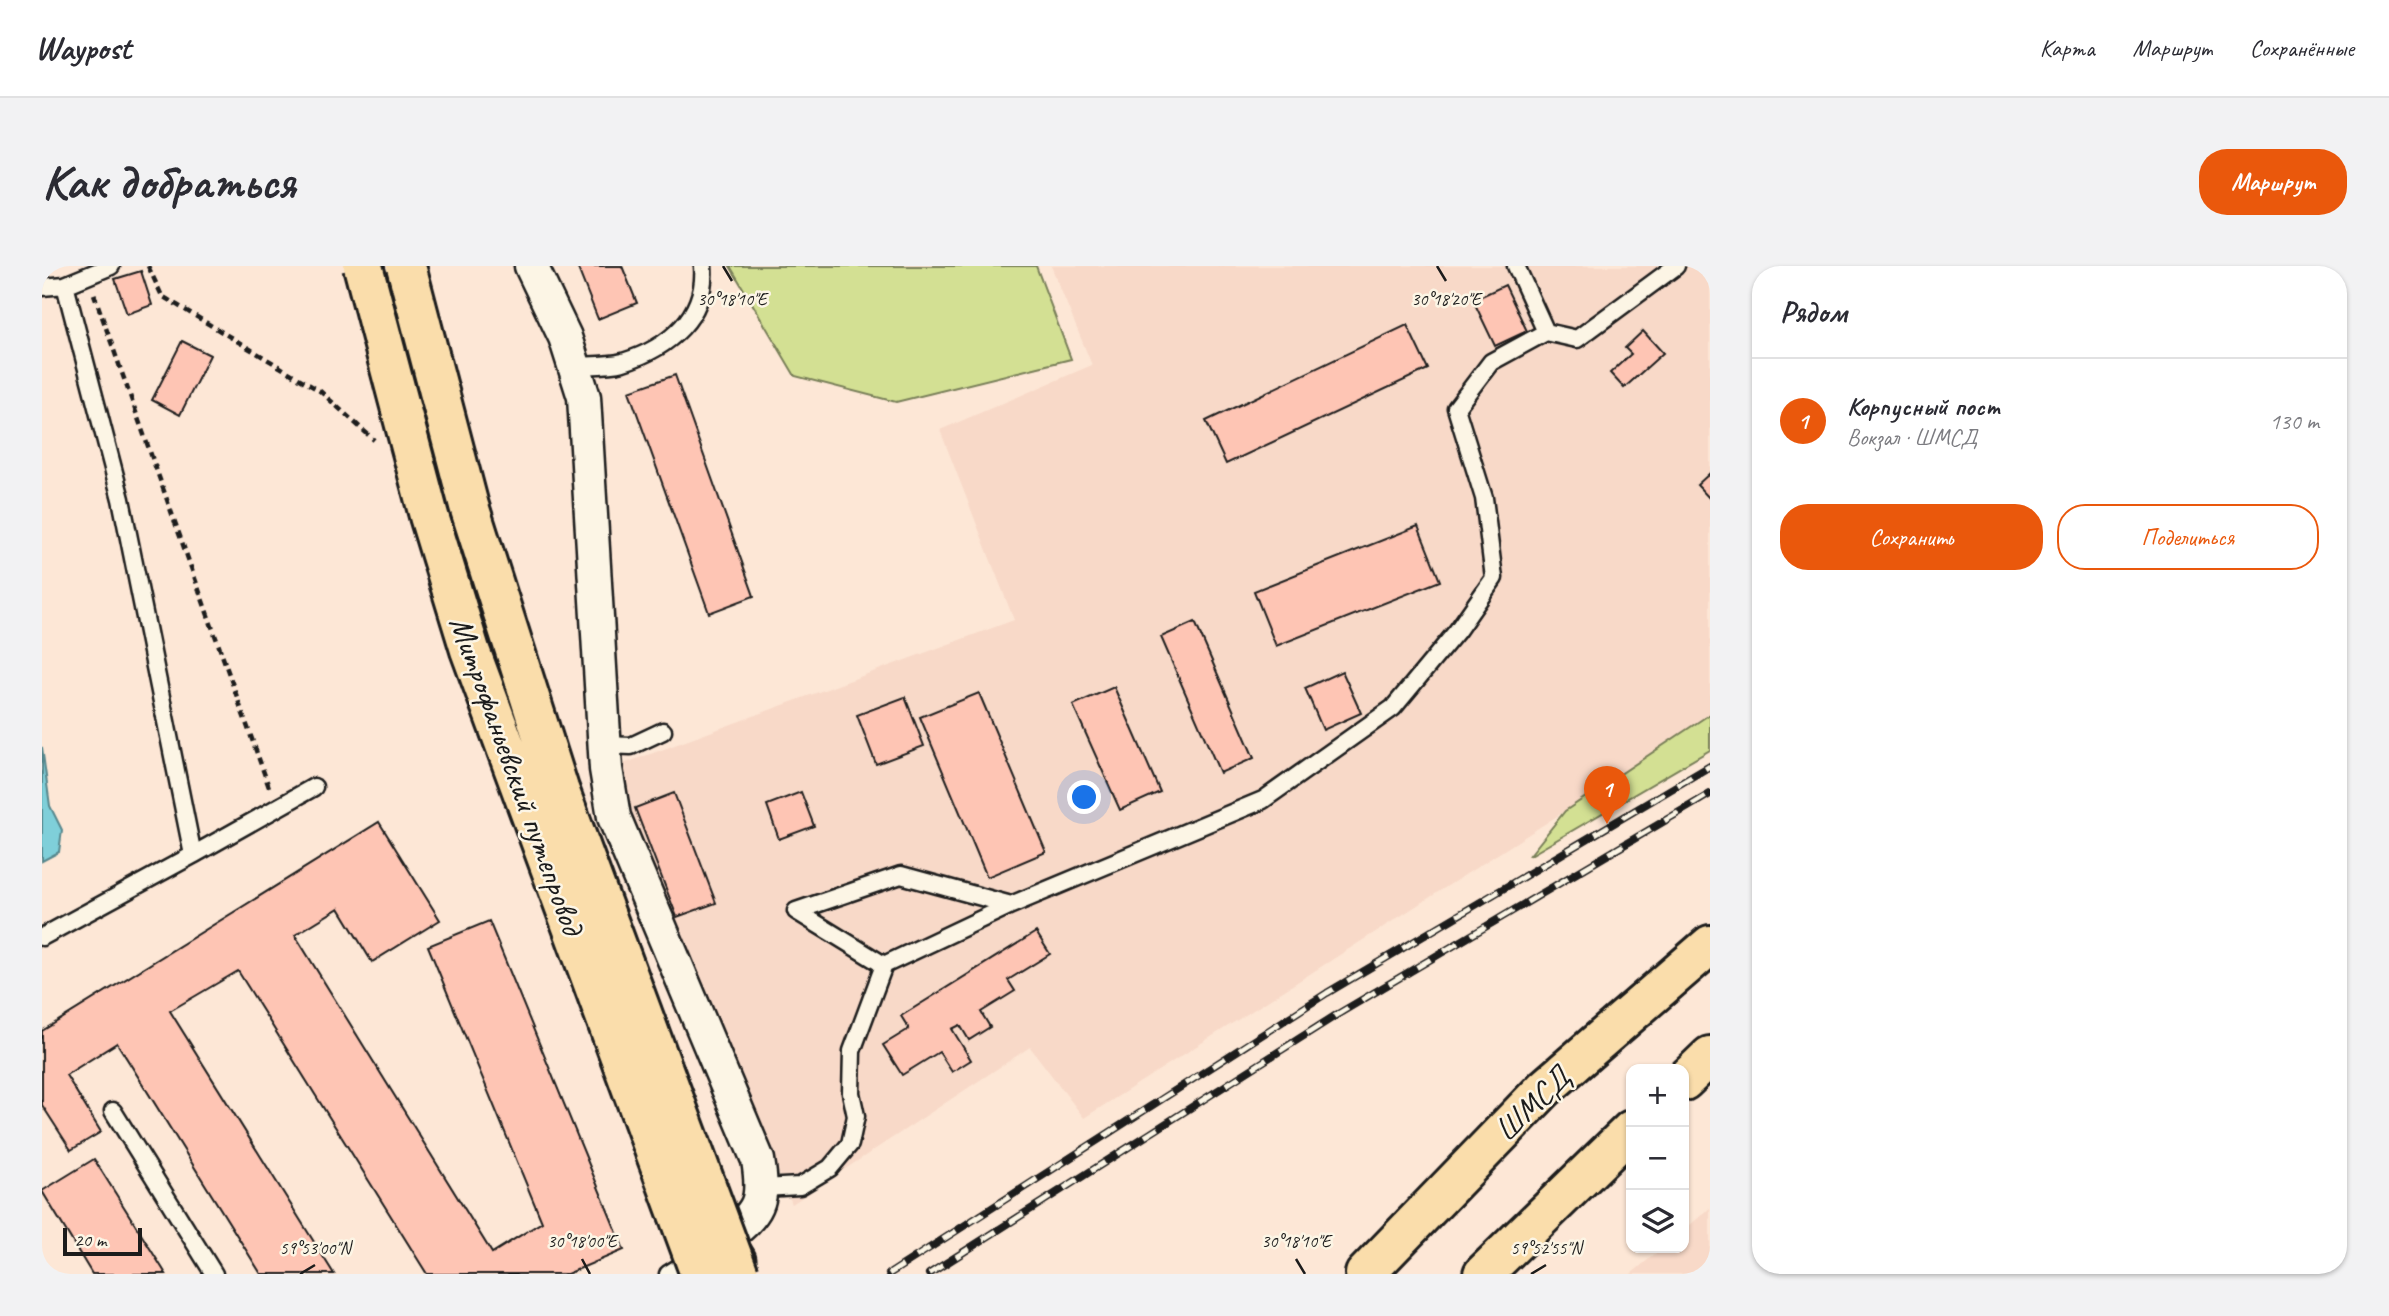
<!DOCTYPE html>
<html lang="ru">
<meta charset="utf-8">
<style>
body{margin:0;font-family:Caveat,sans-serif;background:#f2f2f3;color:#2b2b33}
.controls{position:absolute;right:21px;bottom:21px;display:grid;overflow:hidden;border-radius:14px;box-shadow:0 2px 5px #0004}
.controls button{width:63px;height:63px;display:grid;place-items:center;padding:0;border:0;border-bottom:2px solid #e1e1e2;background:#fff;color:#2b2b33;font:35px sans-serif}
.scale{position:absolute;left:21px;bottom:18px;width:79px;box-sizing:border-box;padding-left:7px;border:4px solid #1c1c1c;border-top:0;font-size:19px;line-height:24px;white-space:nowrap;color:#1c1c1c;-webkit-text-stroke:5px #fcf5e5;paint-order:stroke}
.you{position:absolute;left:1043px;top:532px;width:24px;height:24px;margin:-18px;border:5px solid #fff;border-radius:50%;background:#1a73e8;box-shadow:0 0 0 10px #1a73e833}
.badge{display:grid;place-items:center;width:46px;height:46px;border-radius:50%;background:#ea580c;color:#fff;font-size:23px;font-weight:700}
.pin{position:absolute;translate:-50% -58px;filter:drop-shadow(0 2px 4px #0008)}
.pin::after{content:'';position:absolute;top:37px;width:24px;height:21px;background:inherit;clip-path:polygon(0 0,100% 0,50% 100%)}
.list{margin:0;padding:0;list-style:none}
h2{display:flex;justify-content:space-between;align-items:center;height:91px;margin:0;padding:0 28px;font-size:30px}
h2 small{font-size:23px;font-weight:400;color:#7c7c81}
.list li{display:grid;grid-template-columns:46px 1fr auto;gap:21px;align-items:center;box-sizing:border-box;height:126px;padding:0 28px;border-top:2px solid #e1e1e2}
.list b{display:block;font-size:26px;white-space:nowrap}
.list p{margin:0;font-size:23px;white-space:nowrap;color:#7c7c81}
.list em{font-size:23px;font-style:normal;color:#7c7c81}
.actions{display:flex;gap:14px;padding:21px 28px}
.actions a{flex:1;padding:16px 0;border:2px solid #ea580c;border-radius:28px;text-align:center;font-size:24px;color:#ea580c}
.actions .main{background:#ea580c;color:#fff}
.icon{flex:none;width:38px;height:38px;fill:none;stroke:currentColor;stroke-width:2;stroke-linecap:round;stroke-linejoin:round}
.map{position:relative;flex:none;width:1668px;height:1008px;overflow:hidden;border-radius:28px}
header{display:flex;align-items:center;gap:42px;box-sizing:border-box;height:98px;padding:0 35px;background:#fff;border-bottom:2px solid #e1e1e2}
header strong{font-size:33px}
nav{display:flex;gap:38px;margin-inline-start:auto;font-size:24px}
.intro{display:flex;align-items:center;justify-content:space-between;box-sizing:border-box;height:168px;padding:0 42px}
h1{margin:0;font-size:49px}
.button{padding:18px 32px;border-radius:28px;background:#ea580c;color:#fff;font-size:24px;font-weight:700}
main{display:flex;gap:42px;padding:0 42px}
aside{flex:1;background:#fff;border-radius:28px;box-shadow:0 2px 5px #0004}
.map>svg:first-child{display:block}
.built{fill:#f8d9c8}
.green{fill:#d3e093;stroke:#787e58;stroke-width:2}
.water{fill:#7fcfd9;stroke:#57878d;stroke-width:2}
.building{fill:#fec5b4;stroke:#1c1c1c;stroke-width:2}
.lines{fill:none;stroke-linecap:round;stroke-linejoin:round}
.service-casing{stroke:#1c1c1c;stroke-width:21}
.minor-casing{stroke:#1c1c1c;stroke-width:37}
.primary-casing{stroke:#1c1c1c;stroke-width:44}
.path{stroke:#1c1c1c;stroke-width:4.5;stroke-dasharray:7 5;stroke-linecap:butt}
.service{stroke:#fcf5e5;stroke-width:16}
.minor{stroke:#fcf5e5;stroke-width:32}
.primary{stroke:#faddab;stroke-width:38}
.rail-casing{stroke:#1c1c1c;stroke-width:8}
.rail{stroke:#fcf5e5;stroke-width:5;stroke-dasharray:16;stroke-linecap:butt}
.primary-bridge-casing{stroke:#1c1c1c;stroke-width:44;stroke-linecap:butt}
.primary-bridge{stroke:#faddab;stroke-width:38}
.ticks{fill:none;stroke:#1c1c1c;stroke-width:2.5}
.labels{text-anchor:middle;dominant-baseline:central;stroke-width:5;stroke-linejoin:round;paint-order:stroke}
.street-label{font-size:33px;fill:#1c1c1c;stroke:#fcf5e5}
.ticks-label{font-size:18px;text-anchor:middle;fill:#1c1c1c;stroke:#fcf5e5;stroke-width:5;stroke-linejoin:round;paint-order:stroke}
</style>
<header>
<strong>Waypost</strong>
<nav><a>Карта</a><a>Маршрут</a><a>Сохранённые</a></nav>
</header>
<div class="intro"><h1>Как добраться</h1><a class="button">Маршрут</a></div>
<main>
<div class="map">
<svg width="1668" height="1008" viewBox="0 0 1668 1008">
<rect width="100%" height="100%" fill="#fde7d6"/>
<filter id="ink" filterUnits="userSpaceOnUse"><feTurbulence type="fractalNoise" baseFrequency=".0143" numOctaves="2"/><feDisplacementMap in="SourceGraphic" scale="14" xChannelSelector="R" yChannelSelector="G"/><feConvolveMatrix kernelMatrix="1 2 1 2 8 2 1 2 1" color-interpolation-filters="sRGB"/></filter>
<g filter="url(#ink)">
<path class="built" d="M 1009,0 L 1668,0 L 1668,448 L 1523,545 L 1042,852 L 988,781 L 750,938 L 585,544 L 573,501 L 972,354 L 898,164 L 1050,99 Z
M 1668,942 L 1668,1008 L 1589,1008 L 1620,982 L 1642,982 L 1642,964 Z"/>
<path class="green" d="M 688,0 L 994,0 L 1029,93 L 854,136 L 753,110 Z
M 1668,448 L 1668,484 L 1487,590 L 1523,545 Z"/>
<path class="water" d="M 0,481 L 8,540 L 20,564 L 17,586 L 0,595 Z"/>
<path class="building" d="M 535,0 L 580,0 L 595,37 L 556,53 Z
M 99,5 L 110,39 L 85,48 L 73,13 Z
M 1463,19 L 1485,65 L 1453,80 L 1431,34 Z
M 1365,59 L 1386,103 L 1184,198 L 1164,155 Z
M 1601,65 L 1621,87 L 1582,122 L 1568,107 L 1589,88 L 1583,82 Z
M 140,75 L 168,89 L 138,149 L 110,134 Z
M 633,109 L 712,330 L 667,347 L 587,125 Z
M 1668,207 L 1668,233 L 1655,219 Z
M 1376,260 L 1398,315 L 1234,380 L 1212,325 Z
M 1153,356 L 1212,492 L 1178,507 L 1119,371 Z
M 1300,405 L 1319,447 L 1281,464 L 1263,422 Z
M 1072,421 L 1118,526 L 1078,544 L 1031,439 Z
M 937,427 L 1004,586 L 945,611 L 878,451 Z
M 863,431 L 882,480 L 834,498 L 815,449 Z
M 759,526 L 772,560 L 737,573 L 725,539 Z
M 632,527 L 674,637 L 635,651 L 593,542 Z
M 337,556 L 398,654 L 330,696 L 297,642 L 253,669 L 450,987 L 500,956 L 386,680 L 447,655 L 582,984 L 525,1008 L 385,1008 L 196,705 L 128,745 L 292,1008 L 219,1008 L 75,777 L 24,809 L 59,866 L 29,884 L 0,839 L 0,765 Z
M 994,666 L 1008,688 L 966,714 L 973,725 L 939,746 L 948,761 L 927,774 L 918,759 L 910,763 L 929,794 L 910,806 L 897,786 L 860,809 L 841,779 L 867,763 L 859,750 Z
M 52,893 L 124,1008 L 50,1008 L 0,925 Z"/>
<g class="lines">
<g class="service-casing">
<path id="service" d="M 0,21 L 23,19
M 1504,66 L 1535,73 L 1634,0
M 532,100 C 548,99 566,100 581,96 C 627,82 665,50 661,0
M 563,479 L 589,480 L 621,465
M 151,589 L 272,521
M 754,645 L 842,699 L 969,639 L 1221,534 L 1351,442 L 1415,365 L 1452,312 L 1442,232 L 1414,142 L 1449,96 L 1504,66 L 1474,0
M 754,645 L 859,609 L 969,639
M 0,671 L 151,589 L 79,233 L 23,19 L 69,0
M 71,845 L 172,1008
M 721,922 L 758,920 L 788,902 L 808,878 L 814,850 L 809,827 L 810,785 L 842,699
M 626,1008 L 652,992"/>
</g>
<g class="minor-casing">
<path id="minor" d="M 489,0 L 523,71 L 542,131 L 564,503 L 572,551 L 716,894 C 723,937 717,945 684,972 L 697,993"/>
</g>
<g class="primary-casing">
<path id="primary" d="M 1642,815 L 1668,790
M 1323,1008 L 1503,822 L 1668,679
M 1441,1008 L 1589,864"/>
</g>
<path class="path" d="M 106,0 L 120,30 L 278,125 L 332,174
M 52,28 L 228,524"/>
<use href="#service" class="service"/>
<use href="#minor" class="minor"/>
<use href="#primary" class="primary"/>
<g class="rail-casing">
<path id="rail" d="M 847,1008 L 1285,727 L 1668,500
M 887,1008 L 1296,748 L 1668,528"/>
</g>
<use href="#rail" class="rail"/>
<g class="primary-bridge-casing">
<path id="primary-bridge" d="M 321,0 L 387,250 L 428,384 L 658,1008
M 364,0 L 427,240 L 517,523 L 697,1008"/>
</g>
<use href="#primary-bridge" class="primary-bridge"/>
</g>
</g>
<path class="ticks" d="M 681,0 L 690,15M 1395,0 L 1404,15M 540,993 L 548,1008M 1254,993 L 1263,1008M 258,1008 L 273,999M 1489,1008 L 1504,999"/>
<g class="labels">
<g class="street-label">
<text transform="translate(475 509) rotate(70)">Митрофаньевский путепровод</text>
<text transform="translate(1490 838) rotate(-44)">ШМСД</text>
</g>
</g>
<g class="ticks-label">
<text x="1404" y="39">30°18'20"E</text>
<text x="690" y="39">30°18'10"E</text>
<text x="540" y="981">30°18'00"E</text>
<text x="1254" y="981">30°18'10"E</text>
<text x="273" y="988">59°53'00"N</text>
<text x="1504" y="988">59°52'55"N</text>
</g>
</svg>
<div class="controls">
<button>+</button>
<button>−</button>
<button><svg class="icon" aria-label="layers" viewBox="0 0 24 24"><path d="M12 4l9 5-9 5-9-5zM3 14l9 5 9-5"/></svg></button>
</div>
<div class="scale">20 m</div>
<div class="you"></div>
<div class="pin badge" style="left:1565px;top:558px">1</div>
</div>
<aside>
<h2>Рядом<small></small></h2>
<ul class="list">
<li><span class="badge">1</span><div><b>Корпусный пост</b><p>Вокзал · ШМСД</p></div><em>130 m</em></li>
</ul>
<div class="actions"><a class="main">Сохранить</a><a>Поделиться</a></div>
</aside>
</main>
